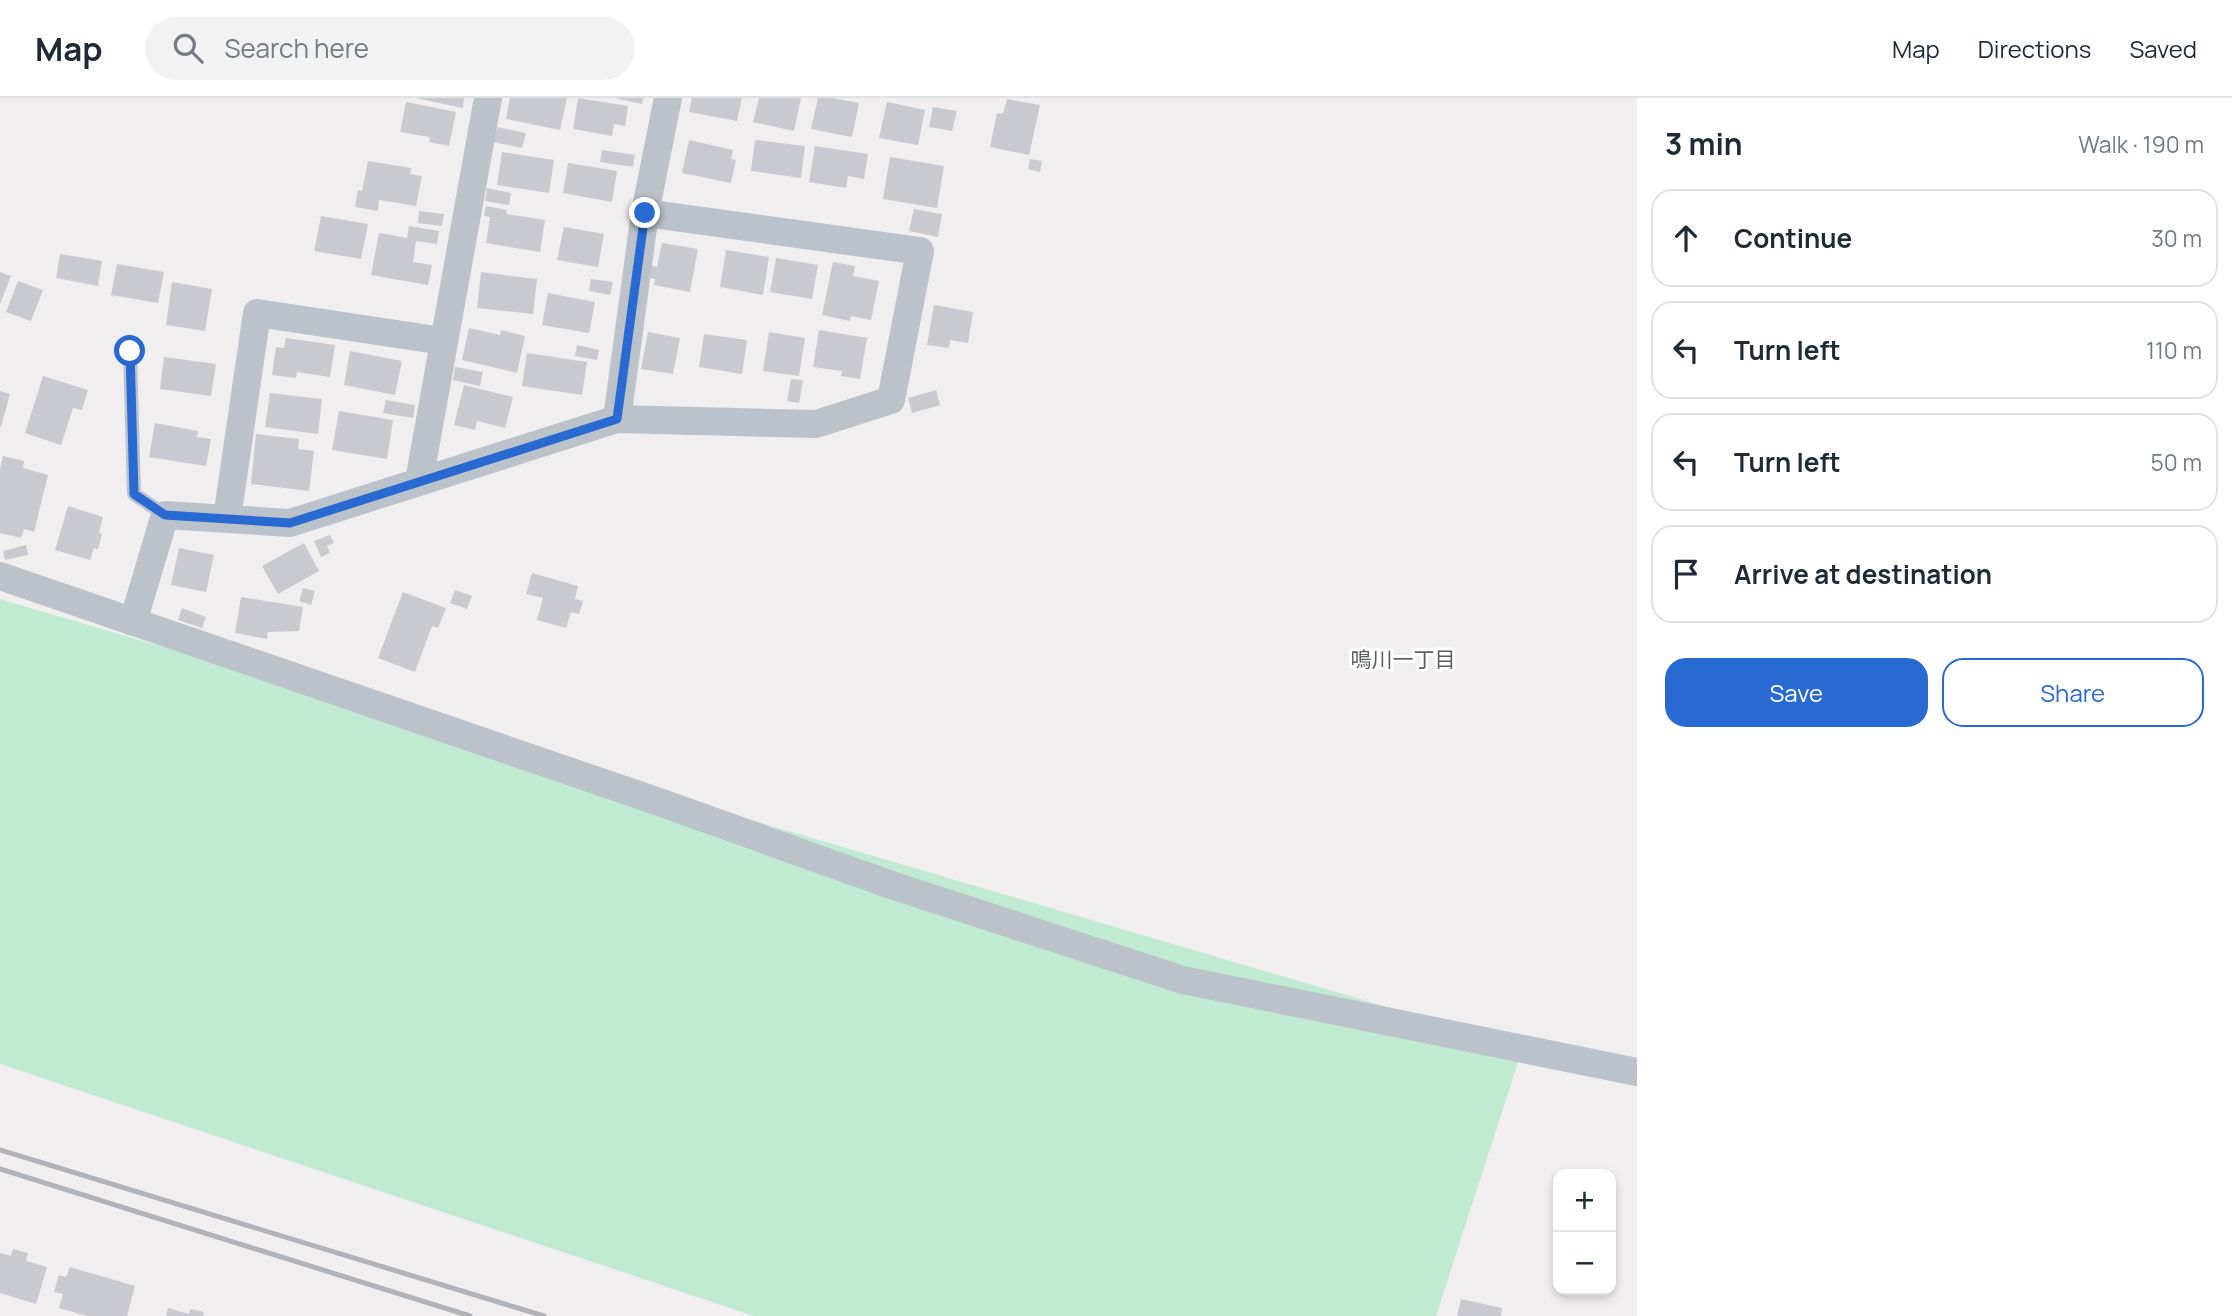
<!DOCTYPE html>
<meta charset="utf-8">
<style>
body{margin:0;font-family:Manrope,"Noto Sans JP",sans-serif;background:#f2f2f3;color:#1f2937}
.controls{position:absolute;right:21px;bottom:21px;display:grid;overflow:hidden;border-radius:14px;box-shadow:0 4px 10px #0003}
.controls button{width:63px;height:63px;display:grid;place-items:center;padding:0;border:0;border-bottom:2px solid #e0e1e3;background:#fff;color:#1f2937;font:35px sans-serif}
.stop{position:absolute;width:21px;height:21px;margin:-16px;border:5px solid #286ad1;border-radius:50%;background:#fff}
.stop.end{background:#286ad1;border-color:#fff;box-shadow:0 2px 7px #0008}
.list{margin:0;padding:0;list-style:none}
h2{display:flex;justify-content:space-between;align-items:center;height:91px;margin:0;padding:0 28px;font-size:30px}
h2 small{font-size:23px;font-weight:400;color:#747a83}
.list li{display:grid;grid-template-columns:46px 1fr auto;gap:21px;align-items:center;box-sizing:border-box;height:98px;margin:0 14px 14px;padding:0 14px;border:2px solid #e0e1e3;border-radius:21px}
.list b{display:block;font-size:26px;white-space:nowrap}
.list em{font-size:23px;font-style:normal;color:#747a83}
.actions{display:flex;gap:14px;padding:21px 28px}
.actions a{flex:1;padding:16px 0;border:2px solid #286ad1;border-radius:21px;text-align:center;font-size:24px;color:#286ad1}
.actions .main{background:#286ad1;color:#fff}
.icon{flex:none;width:38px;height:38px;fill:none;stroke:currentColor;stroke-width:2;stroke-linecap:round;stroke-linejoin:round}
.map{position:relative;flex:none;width:1637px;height:1218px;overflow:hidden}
header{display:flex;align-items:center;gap:42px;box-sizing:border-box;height:98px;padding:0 35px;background:#fff;border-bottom:2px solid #e0e1e3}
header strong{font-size:33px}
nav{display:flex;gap:38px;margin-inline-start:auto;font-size:24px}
.search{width:490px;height:63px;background:#f2f2f3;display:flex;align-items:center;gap:18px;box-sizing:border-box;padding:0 24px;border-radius:38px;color:#747a83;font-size:26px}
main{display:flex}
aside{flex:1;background:#fff}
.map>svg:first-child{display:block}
.green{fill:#c0ebd2}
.building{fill:#c9cad0}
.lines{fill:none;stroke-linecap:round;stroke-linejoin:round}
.service{stroke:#bbc2ca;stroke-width:14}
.minor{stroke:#bbc2ca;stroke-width:28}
.rail{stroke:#b1b3b8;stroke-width:5}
.route{stroke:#286ad1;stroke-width:9}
.labels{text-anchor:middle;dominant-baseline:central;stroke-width:6;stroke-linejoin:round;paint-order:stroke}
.neighbourhood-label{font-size:21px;fill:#5b5e62;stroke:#fff}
</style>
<header>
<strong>Map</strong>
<div class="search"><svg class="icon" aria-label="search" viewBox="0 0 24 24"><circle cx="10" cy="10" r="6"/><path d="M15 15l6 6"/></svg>Search here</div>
<nav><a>Map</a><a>Directions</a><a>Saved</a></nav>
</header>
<main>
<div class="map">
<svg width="1637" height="1218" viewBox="0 0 1637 1218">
<rect width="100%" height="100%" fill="#f0eeee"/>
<path class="green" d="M 0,501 L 1523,949 L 1436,1218 L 754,1218 L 0,966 Z"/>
<path class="building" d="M 415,0 L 464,0 L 463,10 Z
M 510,0 L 567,0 L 560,32 L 506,21 Z
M 578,0 L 628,8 L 625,28 L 614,26 L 612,38 L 573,31 Z
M 615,0 L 643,0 L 642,6 Z
M 692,0 L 742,0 L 737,23 L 689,14 Z
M 759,0 L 801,0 L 794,33 L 753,24 Z
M 818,0 L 833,0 L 859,5 L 852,39 L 811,31 Z
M 1007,1 L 1040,7 L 1029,57 L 990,49 L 997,15 L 1003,16 Z
M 406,4 L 456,14 L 449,48 L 429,44 L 430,39 L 400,34 Z
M 887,4 L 925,12 L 918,47 L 879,40 Z
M 933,9 L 957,13 L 952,33 L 929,29 Z
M 497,29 L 526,35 L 522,50 L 494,44 Z
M 689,42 L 733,52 L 731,61 L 736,62 L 731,85 L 682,75 Z
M 755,42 L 805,48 L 801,80 L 751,73 Z
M 815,48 L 868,56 L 864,81 L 848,78 L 846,90 L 809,84 Z
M 602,52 L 635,57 L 633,69 L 600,64 Z
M 502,54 L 554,62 L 549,95 L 497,87 Z
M 890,59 L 944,68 L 937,110 L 883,101 Z
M 1030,61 L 1042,63 L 1040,74 L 1028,71 Z
M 368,63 L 411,70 L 410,76 L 422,78 L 416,108 L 379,102 L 378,113 L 355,109 L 358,92 L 362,93 Z
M 568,65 L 617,73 L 612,104 L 563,95 Z
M 487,90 L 511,95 L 509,107 L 485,103 Z
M 486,108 L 507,112 L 506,116 L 545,122 L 540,154 L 486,145 L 490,119 L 484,118 Z
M 914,111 L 942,116 L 938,139 L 909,133 Z
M 419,113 L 444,116 L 442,128 L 418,125 Z
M 321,118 L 368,126 L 361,161 L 314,153 Z
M 409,128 L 439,133 L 437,146 L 416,143 L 413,164 L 432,167 L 428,187 L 371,177 L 379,135 L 407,140 Z
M 564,129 L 604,136 L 598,169 L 557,162 Z
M 662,145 L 698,151 L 690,194 L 654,187 L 655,181 L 650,180 L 652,168 L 657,169 Z
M 726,152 L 769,159 L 763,197 L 720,189 Z
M 60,156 L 102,163 L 98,188 L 56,180 Z
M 776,160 L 818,167 L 812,201 L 770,194 Z
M 833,164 L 855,168 L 853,178 L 879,183 L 871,222 L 851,218 L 850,223 L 822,217 Z
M 117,166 L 164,174 L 158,205 L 111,197 Z
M 0,174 L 11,178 L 0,206 Z
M 481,174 L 537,181 L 533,216 L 477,210 Z
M 591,181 L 613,184 L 610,197 L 589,193 Z
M 18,183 L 43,192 L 31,223 L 6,214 Z
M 172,184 L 212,191 L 205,233 L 166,227 Z
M 548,195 L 595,204 L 589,235 L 542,227 Z
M 934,207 L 973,214 L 968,245 L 950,242 L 949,250 L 927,247 Z
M 469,230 L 500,237 L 501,232 L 525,238 L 517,275 L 462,262 Z
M 819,232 L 867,240 L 860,281 L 841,278 L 842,273 L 813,269 Z
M 648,234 L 680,240 L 673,276 L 641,271 Z
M 769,234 L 805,240 L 799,278 L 763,273 Z
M 704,236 L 747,242 L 742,276 L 699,269 Z
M 286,240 L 335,247 L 330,279 L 297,274 L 296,280 L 272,277 L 276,249 L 284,250 Z
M 577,247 L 599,252 L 597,262 L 575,258 Z
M 350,253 L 402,263 L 395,297 L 344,287 Z
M 527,255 L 587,264 L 582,297 L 522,288 Z
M 164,259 L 216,266 L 211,298 L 160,291 Z
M 455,269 L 483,274 L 480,288 L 453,282 Z
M 43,278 L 88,292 L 82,312 L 73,310 L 61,347 L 25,335 Z
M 791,281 L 803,282 L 799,305 L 787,303 Z
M 464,287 L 513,299 L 505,330 L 477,323 L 475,332 L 454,327 Z
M 936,292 L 940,307 L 912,315 L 908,300 Z
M 0,293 L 10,296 L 1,329 L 0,329 Z
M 270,295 L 322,301 L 318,336 L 265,329 Z
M 386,302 L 415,307 L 413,320 L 383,315 Z
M 339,313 L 393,322 L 387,361 L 332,352 Z
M 155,325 L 198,333 L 197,339 L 211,341 L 206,368 L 149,359 Z
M 256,336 L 299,341 L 298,351 L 314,353 L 309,393 L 251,386 Z
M 3,358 L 24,363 L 23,370 L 48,377 L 34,434 L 24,431 L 21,440 L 0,435 L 0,371 Z
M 68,408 L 103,419 L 99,435 L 102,436 L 98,451 L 94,450 L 90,462 L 55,452 Z
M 330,437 L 334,445 L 327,448 L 330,455 L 321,459 L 314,443 Z
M 304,445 L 319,473 L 278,496 L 262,468 Z
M 26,447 L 28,457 L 5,462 L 3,453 Z
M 179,450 L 214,457 L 206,494 L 171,487 Z
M 532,475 L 578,488 L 575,501 L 583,503 L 579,516 L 571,514 L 566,530 L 537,522 L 543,500 L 526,496 Z
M 303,490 L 315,493 L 311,507 L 299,503 Z
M 455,492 L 472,498 L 467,511 L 450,505 Z
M 403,494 L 446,510 L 438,530 L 432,528 L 415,574 L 378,560 Z
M 241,499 L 303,509 L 299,533 L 268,534 L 267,541 L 235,535 Z
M 182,510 L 206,519 L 202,530 L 178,522 Z
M 13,1151 L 28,1155 L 26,1163 L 47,1169 L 36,1206 L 0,1195 L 0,1155 L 11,1158 Z
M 70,1169 L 135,1188 L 127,1218 L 87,1218 L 59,1210 L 63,1196 L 54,1194 L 59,1177 L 66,1179 Z
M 1461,1201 L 1502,1210 L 1501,1218 L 1457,1218 Z
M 168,1210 L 189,1216 L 190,1211 L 204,1214 L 203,1218 L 166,1218 Z"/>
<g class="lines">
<path class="service" d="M 130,253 L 134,396 L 165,417"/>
<path class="minor" d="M 617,321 L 645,115 L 668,0
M 419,383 L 488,0
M 227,420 L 257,215 L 443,243
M 0,478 L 662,705 L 894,788 L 1183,882 L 1637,974
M 133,524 L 165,417 L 290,425 L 617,321 L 816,326 L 891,302 L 920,153 L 645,115"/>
<path class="rail" d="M 0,1052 L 544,1218
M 0,1071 L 470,1218"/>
</g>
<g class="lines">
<path class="route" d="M 130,253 L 134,396 L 165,417 L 290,425 L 617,321 L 645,115"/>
</g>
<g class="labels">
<g class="neighbourhood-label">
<text x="1403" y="561">鳴川一丁目</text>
</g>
</g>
</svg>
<div class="controls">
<button>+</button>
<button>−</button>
</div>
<div class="stop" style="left:130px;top:253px"></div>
<div class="stop end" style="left:645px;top:115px"></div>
</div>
<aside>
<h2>3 min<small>Walk · 190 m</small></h2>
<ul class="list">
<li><svg class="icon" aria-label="ahead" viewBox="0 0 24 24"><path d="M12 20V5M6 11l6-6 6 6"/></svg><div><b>Continue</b></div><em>30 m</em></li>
<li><svg class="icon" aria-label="left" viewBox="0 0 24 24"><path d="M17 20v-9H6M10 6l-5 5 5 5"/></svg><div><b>Turn left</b></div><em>110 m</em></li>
<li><svg class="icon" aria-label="left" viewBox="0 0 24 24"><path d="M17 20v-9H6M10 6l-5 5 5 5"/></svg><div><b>Turn left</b></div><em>50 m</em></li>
<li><svg class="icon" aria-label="arrive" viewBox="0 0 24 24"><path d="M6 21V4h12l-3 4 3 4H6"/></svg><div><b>Arrive at destination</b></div></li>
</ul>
<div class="actions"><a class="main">Save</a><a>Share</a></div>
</aside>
</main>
